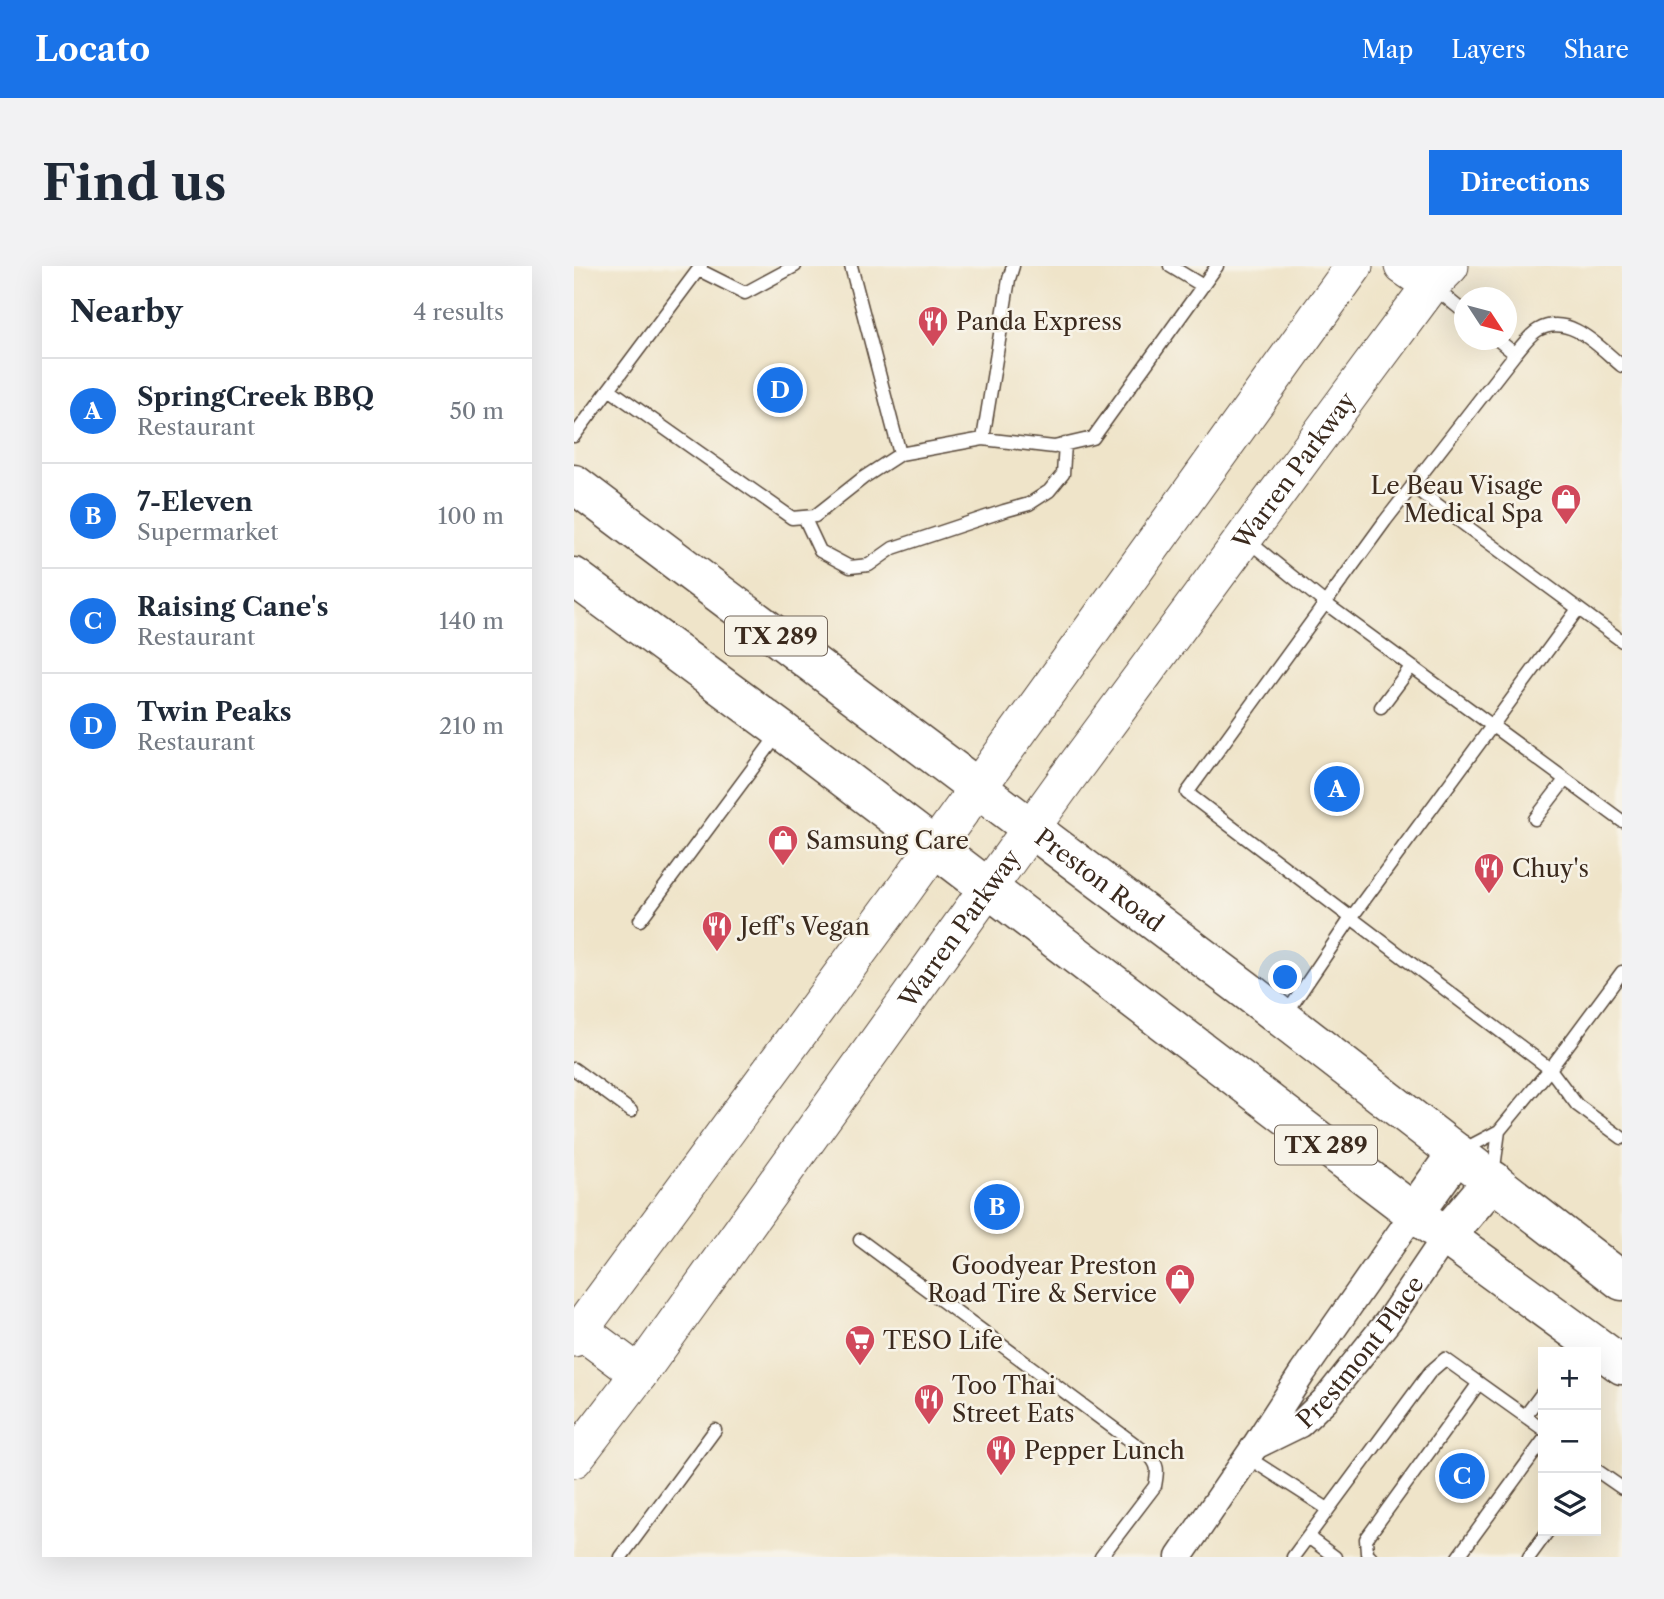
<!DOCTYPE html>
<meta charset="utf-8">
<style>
body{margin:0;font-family:"Libre Caslon Text",serif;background:#f2f2f3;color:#1f2937}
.controls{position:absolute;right:21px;bottom:21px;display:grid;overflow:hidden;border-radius:0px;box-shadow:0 7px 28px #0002}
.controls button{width:63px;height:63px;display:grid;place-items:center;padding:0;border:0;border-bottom:2px solid #e0e1e3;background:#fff;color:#1f2937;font:35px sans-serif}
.compass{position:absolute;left:880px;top:21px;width:63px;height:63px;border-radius:50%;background:#fff;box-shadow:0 7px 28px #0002;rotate:126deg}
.you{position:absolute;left:712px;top:712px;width:24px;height:24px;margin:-18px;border:5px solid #fff;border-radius:50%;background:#1a73e8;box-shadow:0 0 0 10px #1a73e833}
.badge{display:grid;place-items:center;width:46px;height:46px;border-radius:50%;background:#1a73e8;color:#fff;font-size:23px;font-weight:700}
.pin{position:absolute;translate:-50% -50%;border:4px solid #fff;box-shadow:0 2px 7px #0006}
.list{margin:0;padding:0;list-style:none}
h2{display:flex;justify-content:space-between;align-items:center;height:91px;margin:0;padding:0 28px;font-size:30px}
h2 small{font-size:23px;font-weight:400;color:#747a83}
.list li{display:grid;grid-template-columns:46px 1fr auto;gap:21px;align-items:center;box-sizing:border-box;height:105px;padding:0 28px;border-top:2px solid #e0e1e3}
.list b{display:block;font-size:26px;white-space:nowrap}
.list p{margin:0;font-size:23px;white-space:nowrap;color:#747a83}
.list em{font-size:23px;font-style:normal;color:#747a83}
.icon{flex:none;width:38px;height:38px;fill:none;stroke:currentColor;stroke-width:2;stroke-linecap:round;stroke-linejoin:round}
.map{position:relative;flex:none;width:1048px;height:1291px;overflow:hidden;border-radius:0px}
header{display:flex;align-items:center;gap:42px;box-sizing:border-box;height:98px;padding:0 35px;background:#1a73e8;color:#fff}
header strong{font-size:33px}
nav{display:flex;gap:38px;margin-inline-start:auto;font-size:24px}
.intro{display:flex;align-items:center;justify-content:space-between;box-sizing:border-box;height:168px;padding:0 42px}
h1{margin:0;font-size:49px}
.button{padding:18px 32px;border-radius:0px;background:#1a73e8;color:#fff;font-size:24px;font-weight:700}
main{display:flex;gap:42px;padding:0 42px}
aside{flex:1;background:#fff;border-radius:0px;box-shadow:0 7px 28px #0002}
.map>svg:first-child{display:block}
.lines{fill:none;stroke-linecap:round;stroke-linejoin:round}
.lane-casing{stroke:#564638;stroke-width:15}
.street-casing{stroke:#564638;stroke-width:29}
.secondary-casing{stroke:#564638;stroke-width:39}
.primary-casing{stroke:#564638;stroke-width:41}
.lane{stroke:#fff;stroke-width:12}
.street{stroke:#fff;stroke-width:26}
.secondary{stroke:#fff;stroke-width:37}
.primary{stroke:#fff;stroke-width:38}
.labels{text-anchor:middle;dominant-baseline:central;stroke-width:5;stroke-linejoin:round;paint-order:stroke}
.shield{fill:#f7f3e8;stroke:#73665b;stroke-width:2}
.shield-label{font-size:23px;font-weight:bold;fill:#3b2a1e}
.poi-label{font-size:24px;fill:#3b2a1e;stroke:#f7f3e8;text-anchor:start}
.street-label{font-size:24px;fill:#3b2a1e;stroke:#f7f3e8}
</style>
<header>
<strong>Locato</strong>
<nav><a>Map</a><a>Layers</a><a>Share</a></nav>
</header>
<div class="intro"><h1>Find us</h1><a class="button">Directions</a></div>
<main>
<aside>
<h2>Nearby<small>4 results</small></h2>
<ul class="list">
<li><span class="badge">A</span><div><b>SpringCreek BBQ</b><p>Restaurant</p></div><em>50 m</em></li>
<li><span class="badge">B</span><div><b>7-Eleven</b><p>Supermarket</p></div><em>100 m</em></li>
<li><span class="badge">C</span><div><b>Raising Cane's</b><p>Restaurant</p></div><em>140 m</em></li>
<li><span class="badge">D</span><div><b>Twin Peaks</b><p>Restaurant</p></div><em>210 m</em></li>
</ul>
</aside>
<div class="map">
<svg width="1048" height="1291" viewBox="0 0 1048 1291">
<rect width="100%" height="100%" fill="#f7f3e8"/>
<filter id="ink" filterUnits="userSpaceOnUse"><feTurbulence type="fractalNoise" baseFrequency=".0143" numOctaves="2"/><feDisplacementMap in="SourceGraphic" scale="14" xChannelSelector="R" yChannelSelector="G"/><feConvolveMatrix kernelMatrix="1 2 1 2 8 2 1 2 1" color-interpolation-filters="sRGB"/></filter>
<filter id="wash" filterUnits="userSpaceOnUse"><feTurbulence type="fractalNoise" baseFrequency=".00686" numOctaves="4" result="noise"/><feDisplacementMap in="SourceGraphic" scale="28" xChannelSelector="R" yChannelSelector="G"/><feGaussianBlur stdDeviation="1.57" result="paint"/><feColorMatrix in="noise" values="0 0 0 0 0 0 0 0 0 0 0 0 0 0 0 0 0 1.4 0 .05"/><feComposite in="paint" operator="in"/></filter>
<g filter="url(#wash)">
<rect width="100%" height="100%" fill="#efe4c9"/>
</g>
<g filter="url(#ink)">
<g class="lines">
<g class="lane-casing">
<path id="lane" d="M 277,0 L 326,188
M 596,0 L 629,20
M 125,4 L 171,27 L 221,0
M 858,20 L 890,46
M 924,74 L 941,88 L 811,255 L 613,527 L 976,803 L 1003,839 L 1048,872
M 941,88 C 948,80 955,69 964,64 C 995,46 1026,82 1048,100
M 35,123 L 218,252 L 241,250 L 289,212 L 326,188 L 409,173 L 480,181 L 519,172 L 643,0
M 0,170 L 127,0
M 409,173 L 435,13 L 439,0
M 838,220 L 1048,375
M 230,251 L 246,285 L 276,301 L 295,299 L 319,282 L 430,245 L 455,238 L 475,225 L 489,208 L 491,178
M 673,274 L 751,337 L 1048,555
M 807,441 L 837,401
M 961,553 L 991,514
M 66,654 L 205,467
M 712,748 L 777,652 L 1004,343
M 0,803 L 57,845
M 887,885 L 925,865 L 976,803 L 1048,706
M 919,909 L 925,865
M 286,974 L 573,1187 C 585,1199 584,1204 581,1220 L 527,1291
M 951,1150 L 969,1126
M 673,1191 L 754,1243
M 1022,1204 L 1048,1222
M 734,1271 L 761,1291
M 47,1291 L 141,1164
M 719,1291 L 856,1106 L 871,1093 L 969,1163
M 797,1291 L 793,1287 L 792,1273 L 905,1117
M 884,1291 L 969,1175
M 955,1291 L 974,1265"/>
</g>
<g class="street-casing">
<g id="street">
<path id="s1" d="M 683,1179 L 726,1158 L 752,1133 L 815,1054 L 872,970"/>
<path d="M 605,1291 L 681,1180 L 729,1106 L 840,947"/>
</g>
</g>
<g class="secondary-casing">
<g id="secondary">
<path d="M 829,0 L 857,19"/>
<path d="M 6,1064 L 65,1108"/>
<path d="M 0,1072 L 330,624 L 780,0"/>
<path id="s2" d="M 0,1193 L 65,1108 L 493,512 L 782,120 L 857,19 L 876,0"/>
</g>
</g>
<g class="primary-casing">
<g id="primary">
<path id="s3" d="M 0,218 L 672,724 L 1048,1015"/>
<path d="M 0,311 L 207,464 L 840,947 L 1048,1099"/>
<path d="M 840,947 L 883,887"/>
<path d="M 872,970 L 919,914"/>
</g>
</g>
<use href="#lane" class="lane"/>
<use href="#street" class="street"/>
<use href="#secondary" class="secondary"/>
<use href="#primary" class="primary"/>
</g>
</g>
<defs>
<g id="restaurant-pin" transform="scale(1.575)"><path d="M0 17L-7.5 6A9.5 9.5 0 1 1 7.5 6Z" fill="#d1495b" stroke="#f7f3e8"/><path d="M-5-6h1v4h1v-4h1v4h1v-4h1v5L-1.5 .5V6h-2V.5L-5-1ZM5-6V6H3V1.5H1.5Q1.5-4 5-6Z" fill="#fff"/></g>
<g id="shop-pin" transform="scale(1.575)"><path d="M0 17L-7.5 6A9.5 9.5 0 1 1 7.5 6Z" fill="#d1495b" stroke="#f7f3e8"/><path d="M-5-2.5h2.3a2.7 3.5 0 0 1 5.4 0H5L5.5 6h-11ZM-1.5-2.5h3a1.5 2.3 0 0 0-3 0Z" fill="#fff"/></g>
<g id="supermarket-pin" transform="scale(1.575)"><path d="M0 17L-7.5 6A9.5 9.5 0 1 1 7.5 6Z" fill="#d1495b" stroke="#f7f3e8"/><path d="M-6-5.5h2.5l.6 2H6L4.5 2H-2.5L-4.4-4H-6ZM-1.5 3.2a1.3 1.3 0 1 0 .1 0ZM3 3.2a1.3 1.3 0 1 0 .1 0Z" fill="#fff"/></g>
</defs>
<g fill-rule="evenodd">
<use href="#restaurant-pin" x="359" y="55"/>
<use href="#shop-pin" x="992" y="233"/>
<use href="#shop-pin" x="209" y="574"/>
<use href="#restaurant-pin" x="915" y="602"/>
<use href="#restaurant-pin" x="143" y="660"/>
<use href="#shop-pin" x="606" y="1013"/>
<use href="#supermarket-pin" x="286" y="1074"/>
<use href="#restaurant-pin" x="355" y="1133"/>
<use href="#restaurant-pin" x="427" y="1184"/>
</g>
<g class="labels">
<g class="shield">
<rect x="151" y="350.5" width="102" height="39" rx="5"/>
<rect x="701" y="859.5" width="102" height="39" rx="5"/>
</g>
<g class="shield-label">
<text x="202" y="370">TX 289</text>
<text x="752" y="879">TX 289</text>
</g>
<g class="poi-label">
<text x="382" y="55">Panda Express</text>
<text x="969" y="219" text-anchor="end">Le Beau Visage<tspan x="969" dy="28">Medical Spa</tspan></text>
<text x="232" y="574">Samsung Care</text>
<text x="938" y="602">Chuy's</text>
<text x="166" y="660">Jeff's Vegan</text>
<text x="583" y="999" text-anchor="end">Goodyear Preston<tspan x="583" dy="28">Road Tire &amp; Service</tspan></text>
<text x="309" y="1074">TESO Life</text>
<text x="378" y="1119">Too Thai<tspan x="378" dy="28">Street Eats</tspan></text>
<text x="450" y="1184">Pepper Lunch</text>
</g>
<g class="street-label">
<text stroke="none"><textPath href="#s2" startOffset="1223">Warren Parkway</textPath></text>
<text stroke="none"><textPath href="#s3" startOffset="658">Preston Road</textPath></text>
<text stroke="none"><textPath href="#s2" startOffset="656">Warren Parkway</textPath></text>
<text stroke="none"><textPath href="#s1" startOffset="142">Prestmont Place</textPath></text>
</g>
</g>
</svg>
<div class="controls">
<button>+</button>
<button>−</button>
<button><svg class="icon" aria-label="layers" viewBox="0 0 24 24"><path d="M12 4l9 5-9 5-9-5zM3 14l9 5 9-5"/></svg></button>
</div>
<svg class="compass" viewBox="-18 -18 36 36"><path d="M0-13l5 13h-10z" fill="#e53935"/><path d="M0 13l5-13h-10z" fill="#747a83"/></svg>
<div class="you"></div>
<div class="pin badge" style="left:763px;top:523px">A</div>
<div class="pin badge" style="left:423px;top:941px">B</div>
<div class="pin badge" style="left:888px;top:1210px">C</div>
<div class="pin badge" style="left:206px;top:124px">D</div>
</div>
</main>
